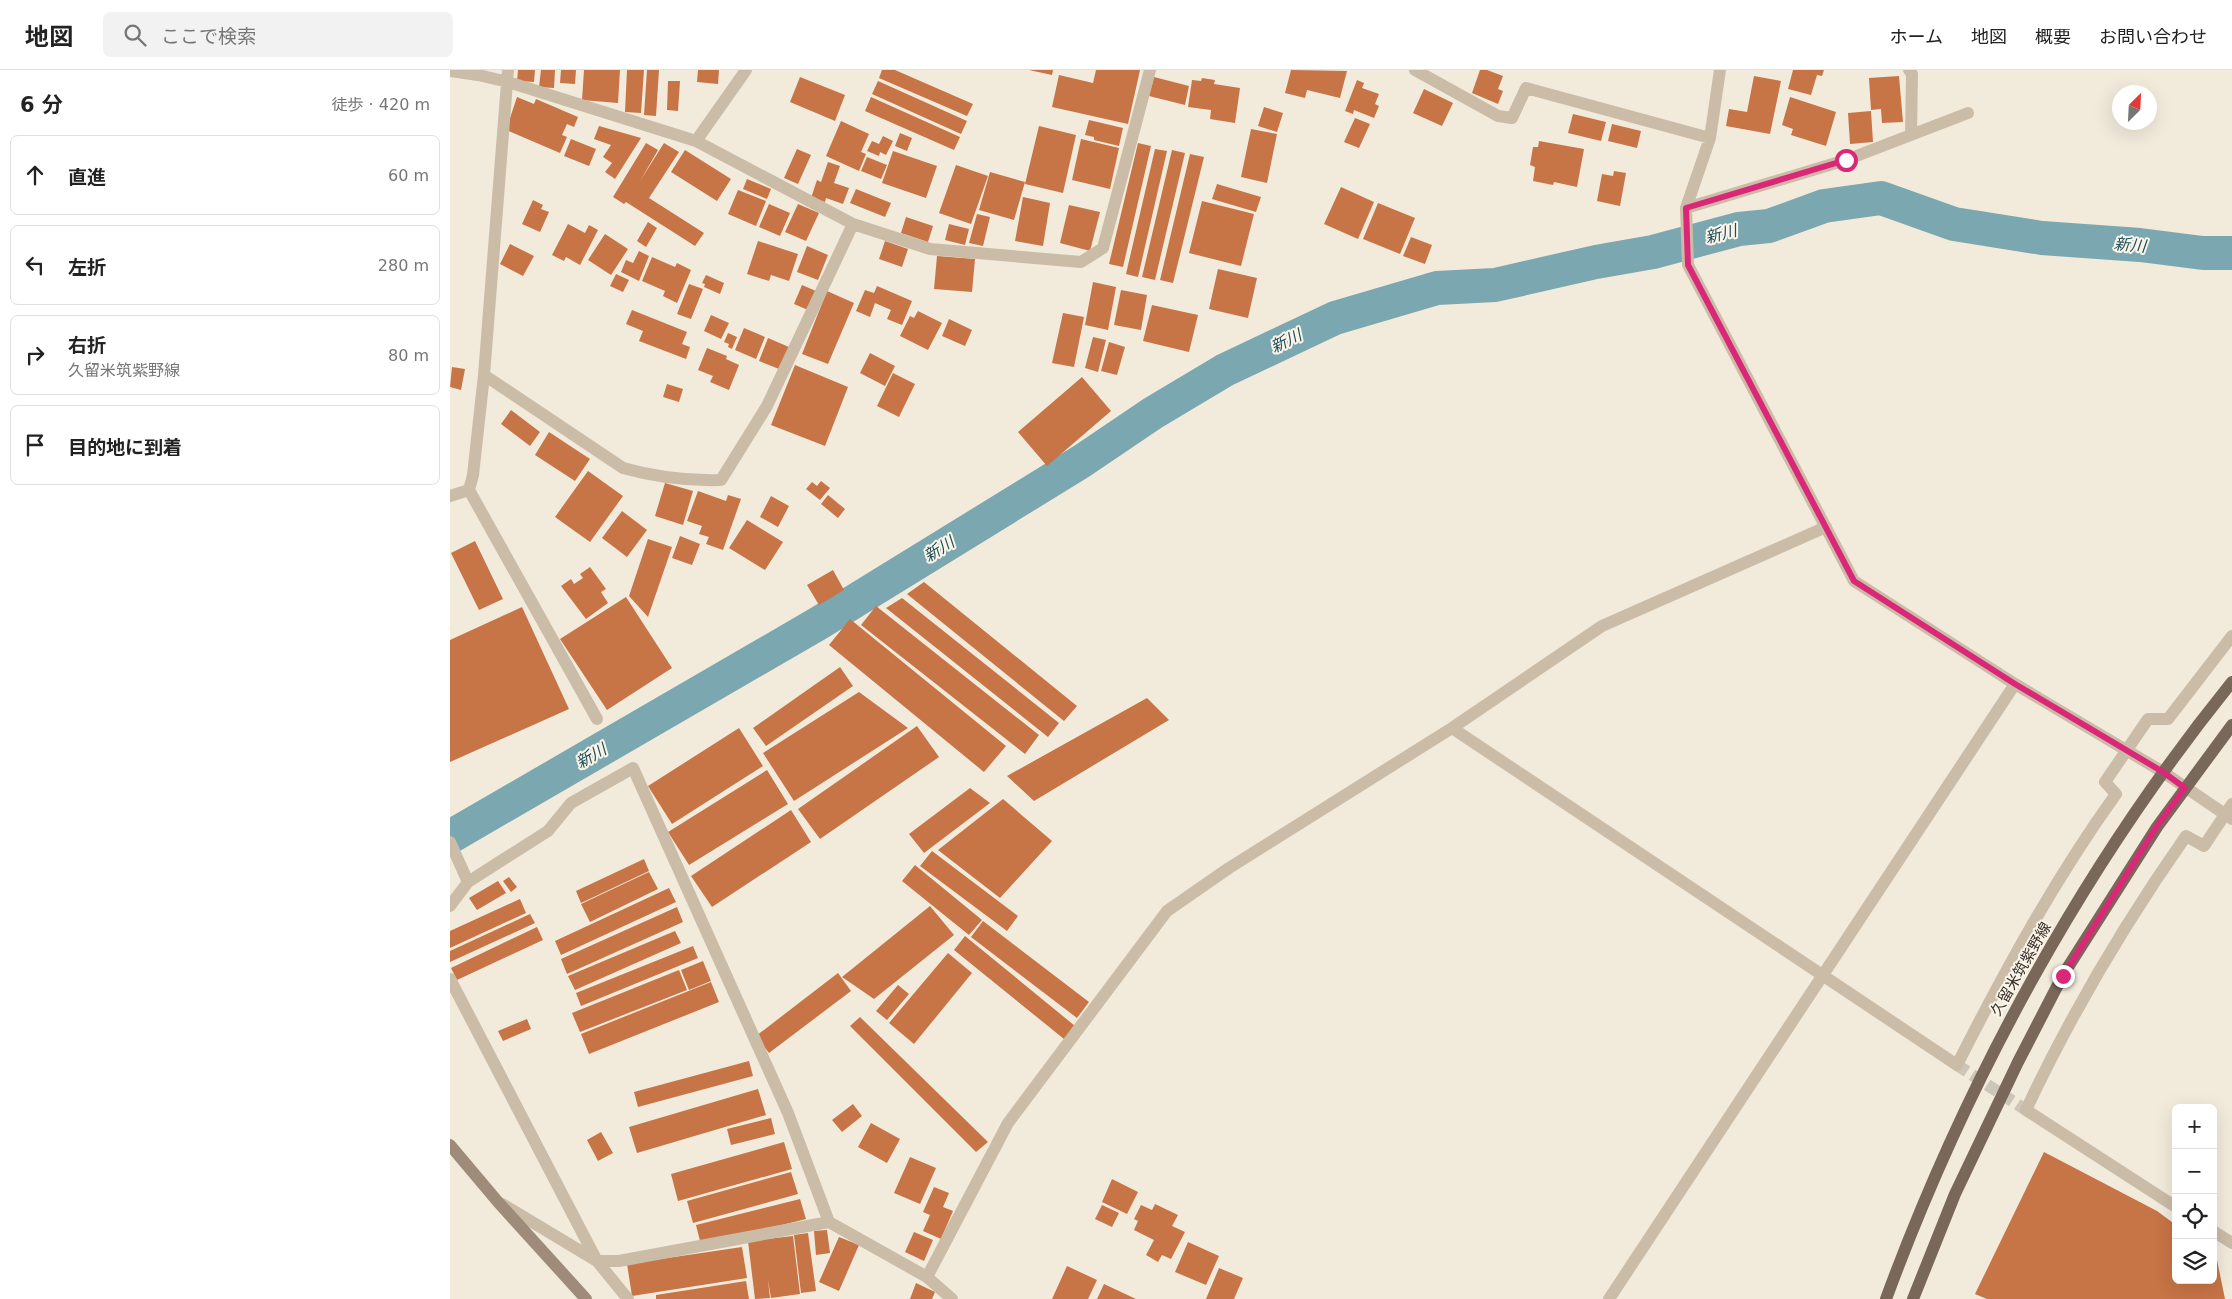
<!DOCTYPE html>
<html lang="ja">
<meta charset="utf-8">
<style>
body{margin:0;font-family:"DejaVu Sans","Noto Sans JP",sans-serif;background:#f2f2f2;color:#222}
.controls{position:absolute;right:15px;bottom:15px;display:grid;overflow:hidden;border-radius:8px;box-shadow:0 5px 20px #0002}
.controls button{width:45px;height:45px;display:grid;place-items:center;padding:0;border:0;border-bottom:1px solid #e0e0e0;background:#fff;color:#222;font:25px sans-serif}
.compass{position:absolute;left:1662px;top:15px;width:45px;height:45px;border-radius:50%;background:#fff;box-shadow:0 5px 20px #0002;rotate:24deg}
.stop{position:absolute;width:15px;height:15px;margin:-11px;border:4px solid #db2777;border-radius:50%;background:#fff}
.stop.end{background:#db2777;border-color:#fff;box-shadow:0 1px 5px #0008}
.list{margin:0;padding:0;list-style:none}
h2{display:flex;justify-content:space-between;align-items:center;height:65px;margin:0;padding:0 20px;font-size:21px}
h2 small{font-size:16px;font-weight:400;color:#767676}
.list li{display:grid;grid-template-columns:32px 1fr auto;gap:15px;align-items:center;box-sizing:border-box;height:80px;margin:0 10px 10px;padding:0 10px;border:1px solid #e0e0e0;border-radius:8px}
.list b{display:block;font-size:19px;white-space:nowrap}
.list p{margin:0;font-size:16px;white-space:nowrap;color:#767676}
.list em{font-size:16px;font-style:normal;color:#767676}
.icon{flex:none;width:28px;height:28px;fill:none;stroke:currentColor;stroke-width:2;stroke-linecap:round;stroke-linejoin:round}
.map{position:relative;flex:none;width:1782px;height:1229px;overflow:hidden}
header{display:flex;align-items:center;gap:30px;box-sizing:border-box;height:70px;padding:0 25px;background:#fff;border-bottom:1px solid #e0e0e0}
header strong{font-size:24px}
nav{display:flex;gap:28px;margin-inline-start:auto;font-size:18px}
.search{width:350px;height:45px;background:#f2f2f2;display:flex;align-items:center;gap:12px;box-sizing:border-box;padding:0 18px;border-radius:8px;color:#767676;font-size:19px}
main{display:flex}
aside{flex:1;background:#fff}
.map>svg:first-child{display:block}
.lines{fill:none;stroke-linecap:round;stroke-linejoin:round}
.river{stroke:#7ba7b0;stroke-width:34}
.building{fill:#c77446}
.street-tunnel{stroke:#cdc5b8;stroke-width:12;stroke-dasharray:12 6;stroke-linecap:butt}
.street{stroke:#cbbca8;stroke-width:12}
.secondary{stroke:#9e8b79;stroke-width:12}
.primary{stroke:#796859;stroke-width:12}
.route{stroke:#db2777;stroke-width:6}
.labels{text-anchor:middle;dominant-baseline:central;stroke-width:4;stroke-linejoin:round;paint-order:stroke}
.street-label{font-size:15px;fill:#372f28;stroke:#faf4e9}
.water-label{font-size:16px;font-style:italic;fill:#1d4e59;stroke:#faf4e9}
</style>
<header>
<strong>地図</strong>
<div class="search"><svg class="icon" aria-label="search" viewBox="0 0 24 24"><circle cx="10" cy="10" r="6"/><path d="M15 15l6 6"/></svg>ここで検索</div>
<nav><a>ホーム</a><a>地図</a><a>概要</a><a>お問い合わせ</a></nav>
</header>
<main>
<aside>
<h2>6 分<small>徒歩 · 420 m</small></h2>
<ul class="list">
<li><svg class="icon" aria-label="ahead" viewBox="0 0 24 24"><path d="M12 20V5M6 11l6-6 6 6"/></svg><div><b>直進</b></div><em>60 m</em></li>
<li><svg class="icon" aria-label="left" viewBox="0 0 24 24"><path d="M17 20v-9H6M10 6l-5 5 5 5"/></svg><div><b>左折</b></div><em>280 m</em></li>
<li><svg class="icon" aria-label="right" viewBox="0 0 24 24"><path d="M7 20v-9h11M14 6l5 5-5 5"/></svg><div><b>右折</b><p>久留米筑紫野線</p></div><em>80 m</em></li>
<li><svg class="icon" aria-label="arrive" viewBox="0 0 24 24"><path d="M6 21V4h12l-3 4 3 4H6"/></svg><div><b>目的地に到着</b></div></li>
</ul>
</aside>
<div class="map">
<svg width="1782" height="1229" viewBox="0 0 1782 1229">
<rect width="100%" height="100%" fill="#f2ebdc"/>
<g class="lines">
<path class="river" d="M 0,767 L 369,553 L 632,391 L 703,343 L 775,300 L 885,248 L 987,218 L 1045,215 L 1146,192 L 1203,182 L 1289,159 L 1319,156 L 1374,136 L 1431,128 L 1504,154 L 1592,168 L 1690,175 L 1753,183 L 1782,183"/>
</g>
<path class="building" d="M 68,0 L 85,0 L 84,12 L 67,11 Z
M 91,0 L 105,0 L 104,18 L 89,17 Z
M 111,0 L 126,0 L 125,14 L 110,13 Z
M 134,0 L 170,0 L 168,33 L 132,30 Z
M 177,0 L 194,0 L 191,43 L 175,42 Z
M 197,0 L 209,0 L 206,46 L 194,45 Z
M 248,0 L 269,0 L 268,14 L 247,12 Z
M 432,0 L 445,0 L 523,34 L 517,46 L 429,8 Z
M 579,0 L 603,0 L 602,5 Z
M 646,0 L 690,0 L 678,54 L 602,37 L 609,5 L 643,13 Z
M 841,0 L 897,1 L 890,28 L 857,20 L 855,28 L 835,23 Z
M 1030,0 L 1037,0 L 1053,6 L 1048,19 L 1053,21 L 1048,34 L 1022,23 Z
M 1343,0 L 1374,0 L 1372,6 L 1367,5 L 1361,25 L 1338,19 Z
M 1304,6 L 1331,11 L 1320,64 L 1276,56 L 1279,39 L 1297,42 Z
M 1449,6 L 1453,52 L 1432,53 L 1431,39 L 1421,40 L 1419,8 Z
M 350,7 L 395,25 L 385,51 L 340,32 Z
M 704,7 L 739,16 L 735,35 L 699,26 Z
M 752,8 L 765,10 L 764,14 L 790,18 L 785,53 L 760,49 L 761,40 L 738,37 L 742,10 L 751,11 Z
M 907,10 L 914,13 L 912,18 L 929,24 L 925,34 L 929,36 L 924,48 L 904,40 L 903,44 L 895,41 Z
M 218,11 L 230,11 L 228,41 L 217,40 Z
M 428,11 L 517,51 L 511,64 L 422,24 Z
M 974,19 L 1003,33 L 992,56 L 963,43 Z
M 67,27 L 84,34 L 86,29 L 128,47 L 124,57 L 117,54 L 112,65 L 117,67 L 110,83 L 56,60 Z
M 421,27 L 510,67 L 504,80 L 415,41 Z
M 1340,27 L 1386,42 L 1376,76 L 1341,65 L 1343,59 L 1332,55 Z
M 814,37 L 833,43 L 827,62 L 808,56 Z
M 1421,41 L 1423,72 L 1400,74 L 1398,43 Z
M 1123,44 L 1156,52 L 1151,71 L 1118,63 Z
M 905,48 L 920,54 L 909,78 L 894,72 Z
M 639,50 L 673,58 L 669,76 L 644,70 L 644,67 L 635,65 Z
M 391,51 L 419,64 L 411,82 L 416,84 L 409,101 L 376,86 Z
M 1162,54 L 1191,61 L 1187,78 L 1158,71 Z
M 149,56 L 191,68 L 165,109 L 155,102 L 162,93 L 153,87 L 161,75 L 144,69 Z
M 589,56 L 626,65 L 613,123 L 575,114 Z
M 801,59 L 827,64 L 817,113 L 791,107 Z
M 450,63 L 462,68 L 457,81 L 445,76 Z
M 433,66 L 443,71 L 436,85 L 430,82 L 429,86 L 417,81 L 422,71 L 429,74 Z
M 121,69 L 146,79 L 139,96 L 114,86 Z
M 631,69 L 669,78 L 660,119 L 622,110 Z
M 1089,71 L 1134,79 L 1127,117 L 1104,112 L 1103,115 L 1083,111 L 1085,97 L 1080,95 L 1083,77 L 1088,77 Z
M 196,73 L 208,80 L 190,111 L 214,73 L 229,82 L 199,128 L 254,163 L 245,176 L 176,132 L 174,134 L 163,127 Z
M 688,73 L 701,76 L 673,197 L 659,194 Z
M 347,79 L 361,85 L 348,114 L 334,108 Z
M 705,79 L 717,81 L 688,207 L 676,204 Z
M 235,80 L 281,109 L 267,131 L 221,102 Z
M 722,80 L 735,83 L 705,210 L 692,207 Z
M 443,81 L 487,96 L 476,128 L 432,113 Z
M 740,84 L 754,87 L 723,213 L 710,210 Z
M 417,87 L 437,95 L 431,109 L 411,101 Z
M 378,92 L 390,96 L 384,113 L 399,118 L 393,134 L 376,128 L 375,132 L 361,128 L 367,110 L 371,112 Z
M 506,95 L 538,106 L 521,154 L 489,143 Z
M 1164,101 L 1176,103 L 1170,136 L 1147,131 L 1152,104 L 1163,106 Z
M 540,102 L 575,112 L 564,150 L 529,140 Z
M 297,109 L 321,119 L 317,129 L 293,119 Z
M 767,114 L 811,127 L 806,142 L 762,129 Z
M 891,117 L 924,132 L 908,169 L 874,154 Z
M 406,119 L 441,133 L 435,147 L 400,133 Z
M 288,120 L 316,131 L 306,156 L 278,144 Z
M 573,127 L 600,133 L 593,176 L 565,171 Z
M 83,130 L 93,135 L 91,139 L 99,142 L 90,162 L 72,154 Z
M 752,131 L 804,144 L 791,196 L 739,183 Z
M 928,133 L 965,148 L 950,184 L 913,169 Z
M 319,134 L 340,143 L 330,166 L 309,157 Z
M 348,134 L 369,143 L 356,171 L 335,162 Z
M 619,135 L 650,142 L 640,181 L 610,173 Z
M 527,144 L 540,147 L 533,176 L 519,173 Z
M 456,147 L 483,156 L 478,172 L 451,163 Z
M 198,152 L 207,158 L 196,177 L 187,171 Z
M 118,154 L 135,163 L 139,155 L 148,160 L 130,195 L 116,187 L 114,191 L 102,185 Z
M 499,154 L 519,159 L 515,175 L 495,170 Z
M 155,164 L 178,179 L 161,205 L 138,190 Z
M 961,167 L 982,175 L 975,194 L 953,186 Z
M 308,171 L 348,184 L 339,211 L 321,205 L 319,211 L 297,204 Z
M 435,171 L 458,179 L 452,197 L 429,189 Z
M 60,174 L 84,186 L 73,206 L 50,194 Z
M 357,176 L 378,185 L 368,210 L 347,202 Z
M 189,181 L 199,186 L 189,211 L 171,202 L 176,190 L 183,193 Z
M 487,186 L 525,189 L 522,222 L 484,219 Z
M 202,187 L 225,197 L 227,193 L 241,200 L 227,233 L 213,226 L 215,221 L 192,211 Z
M 768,199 L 807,208 L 798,248 L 759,239 Z
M 166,204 L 179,210 L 173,222 L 160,216 Z
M 256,205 L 274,213 L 270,224 L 254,217 L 255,214 L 252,213 Z
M 643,212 L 666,217 L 658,260 L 635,255 Z
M 239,214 L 253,219 L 241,249 L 227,244 Z
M 352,215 L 366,221 L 358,240 L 344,234 Z
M 427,216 L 462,231 L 452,255 L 437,249 L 441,240 L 425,233 L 420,247 L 406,241 L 415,220 L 424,223 Z
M 671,220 L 697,225 L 691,260 L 664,255 Z
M 377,221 L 404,233 L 378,294 L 352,284 Z
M 702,235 L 748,245 L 739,282 L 693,271 Z
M 182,240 L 237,262 L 232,274 L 240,277 L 236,289 L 189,271 L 193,261 L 176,254 Z
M 468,241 L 492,253 L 478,280 L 450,266 L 460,246 L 464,248 Z
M 613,243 L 634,247 L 624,297 L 602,293 Z
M 261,245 L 279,253 L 271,269 L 254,261 Z
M 499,249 L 522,260 L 515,276 L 492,266 Z
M 294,258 L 315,267 L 306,289 L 285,280 Z
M 278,263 L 287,267 L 282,279 L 278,277 L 279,274 L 274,272 Z
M 643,267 L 656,270 L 648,302 L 635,298 Z
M 318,268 L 339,277 L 329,299 L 309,291 Z
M 659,272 L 675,277 L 667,305 L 651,301 Z
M 257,278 L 277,286 L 276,289 L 289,295 L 279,320 L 260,312 L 263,306 L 248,300 Z
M 420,283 L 445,296 L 435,316 L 410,303 Z
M 345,295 L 398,317 L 375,376 L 321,355 Z
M 2,297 L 15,299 L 11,320 L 0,317 Z
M 443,303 L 465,314 L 449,347 L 427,336 Z
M 632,307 L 661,341 L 597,396 L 568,362 Z
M 217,314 L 233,319 L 229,332 L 213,327 Z
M 61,340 L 90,362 L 80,376 L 51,354 Z
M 99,362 L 140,389 L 125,411 L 85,385 Z
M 138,401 L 173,426 L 140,472 L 105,447 Z
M 371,411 L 380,418 L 370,430 L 356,419 L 362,412 L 367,416 Z
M 215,413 L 243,421 L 233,455 L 205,446 Z
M 248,421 L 276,431 L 278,425 L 291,429 L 273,480 L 256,474 L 259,467 L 249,464 L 252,456 L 237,451 Z
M 378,425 L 395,439 L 388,448 L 371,434 Z
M 321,426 L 339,436 L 328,457 L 310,447 Z
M 172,441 L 197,460 L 177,487 L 152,468 Z
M 297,450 L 333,472 L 315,500 L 279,478 Z
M 230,466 L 250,474 L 242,495 L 222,488 Z
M 198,469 L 222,477 L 198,547 L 179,526 Z
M 25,471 L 53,529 L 29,540 L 1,483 Z
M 140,497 L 156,519 L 151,522 L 158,533 L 136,549 L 111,516 L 121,509 L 124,514 L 133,508 L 130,504 Z
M 383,500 L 394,520 L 369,535 L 357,515 Z
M 474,512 L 627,636 L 614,651 L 457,524 Z
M 176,527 L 222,598 L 157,640 L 110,569 Z
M 452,528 L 609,653 L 598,667 L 436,538 Z
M 426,536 L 589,665 L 575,684 L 411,555 Z
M 72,537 L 119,639 L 0,692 L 0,570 Z
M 400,549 L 556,676 L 534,702 L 379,575 Z
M 390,597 L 403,616 L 316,676 L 303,658 Z
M 409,622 L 458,658 L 344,731 L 313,683 Z
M 697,628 L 719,650 L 584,731 L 557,706 Z
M 467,656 L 489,687 L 370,769 L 348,739 Z
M 289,658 L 313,696 L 222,754 L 198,716 Z
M 317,700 L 338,734 L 239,795 L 218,762 Z
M 520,718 L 540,733 L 474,783 L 459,764 Z
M 553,729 L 602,771 L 550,828 L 488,780 Z
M 341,740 L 361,772 L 262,837 L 241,806 Z
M 482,781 L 568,846 L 557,861 L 470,796 Z
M 194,789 L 199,801 L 131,833 L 126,821 Z
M 465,795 L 532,850 L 519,865 L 452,811 Z
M 199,802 L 208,819 L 140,852 L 131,834 Z
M 59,807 L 67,817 L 61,822 L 53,811 Z
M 48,811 L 56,823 L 27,840 L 19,828 Z
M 219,818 L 226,832 L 111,885 L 105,871 Z
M 70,829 L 76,843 L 0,878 L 0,861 Z
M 480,836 L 504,865 L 424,929 L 392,907 Z
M 227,837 L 233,852 L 117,904 L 111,889 Z
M 80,844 L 85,853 L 0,892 L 0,881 Z
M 533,851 L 639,932 L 627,948 L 521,867 Z
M 87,857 L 93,870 L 7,910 L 1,898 Z
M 225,861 L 231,873 L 125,920 L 118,906 Z
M 515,866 L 625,956 L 614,969 L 504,880 Z
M 243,876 L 248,888 L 131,936 L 126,923 Z
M 498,883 L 522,903 L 464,974 L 439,953 Z
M 253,891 L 261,911 L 239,920 L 231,900 Z
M 229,900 L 237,920 L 130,962 L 122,943 Z
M 388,903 L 401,921 L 319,983 L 306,966 Z
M 261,912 L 269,932 L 139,984 L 131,964 Z
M 448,915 L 459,924 L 437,950 L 426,941 Z
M 410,947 L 538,1072 L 526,1082 L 400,956 Z
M 77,949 L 81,959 L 53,971 L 48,961 Z
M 299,991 L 303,1006 L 188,1037 L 184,1022 Z
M 308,1019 L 316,1045 L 187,1083 L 179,1057 Z
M 403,1034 L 412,1046 L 392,1062 L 382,1050 Z
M 321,1048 L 325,1064 L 281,1075 L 277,1059 Z
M 421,1053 L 450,1069 L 437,1093 L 408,1077 Z
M 151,1062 L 163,1083 L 148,1091 L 137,1070 Z
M 334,1072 L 342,1099 L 228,1131 L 221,1104 Z
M 1594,1082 L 1707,1141 L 1726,1155 L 1726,1210 L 1763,1210 L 1763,1183 L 1766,1185 L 1775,1229 L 1537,1229 L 1525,1224 Z
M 460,1087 L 486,1098 L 470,1134 L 444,1123 Z
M 341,1102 L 348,1124 L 243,1153 L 237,1131 Z
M 662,1109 L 688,1122 L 677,1144 L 652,1132 Z
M 484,1117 L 499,1123 L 493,1137 L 503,1141 L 491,1169 L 473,1161 L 480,1145 L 473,1142 Z
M 350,1129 L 356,1149 L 251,1175 L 246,1155 Z
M 705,1134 L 728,1145 L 722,1156 L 735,1162 L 721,1189 L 712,1185 L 708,1192 L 696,1185 L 704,1170 L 684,1160 L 688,1151 L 684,1149 L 691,1135 L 702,1140 Z
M 652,1135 L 669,1143 L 662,1157 L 645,1149 Z
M 377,1160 L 380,1183 L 366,1185 L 364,1161 Z
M 464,1162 L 483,1170 L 474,1191 L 455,1182 Z
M 358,1163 L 366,1221 L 351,1223 L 344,1165 Z
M 343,1166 L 350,1224 L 321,1228 L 318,1210 L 320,1228 L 305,1229 L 298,1171 Z
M 389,1167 L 409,1175 L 389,1221 L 369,1212 Z
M 738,1172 L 769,1186 L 756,1215 L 725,1202 Z
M 292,1177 L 297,1208 L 182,1226 L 177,1194 Z
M 617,1196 L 647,1210 L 638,1229 L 602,1229 Z
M 769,1198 L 793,1208 L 784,1229 L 756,1229 Z
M 296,1211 L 299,1229 L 206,1229 L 206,1225 Z
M 466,1213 L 485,1222 L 482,1229 L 460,1229 Z
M 654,1214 L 686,1229 L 647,1229 Z"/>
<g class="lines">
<path class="street-tunnel" d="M 1507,995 L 1576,1040"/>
<path class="street" d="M 58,0 L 34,305 L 23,405 L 19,420 L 147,649
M 965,0 L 1048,46 L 1062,48 L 1076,18 L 1260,68
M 1270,0 L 1260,68 L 1236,138 L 1238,195 L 1404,511 L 1565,614 L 1713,702 L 1782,749
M 1459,0 L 1462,4 L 1461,65
M 0,1 L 28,5 L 58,12 L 246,71 L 403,154 L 480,179 L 631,192 L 653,178 L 700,0
M 246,71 L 296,0
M 1236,138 L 1396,90 L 1518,43
M 34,305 L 173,398 C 205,407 238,411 271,410 L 317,336 L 403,154
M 0,426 L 19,420
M 1002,658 L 1507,995 C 1554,902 1605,809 1666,724 L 1655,712 L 1698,649 L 1718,649 L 1782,566
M 0,772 L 18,812
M 0,836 L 18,812 L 98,761 L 121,733 L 183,698 L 338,1043 L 379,1152 L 477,1207 L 502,1229
M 0,909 L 147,1191 L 169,1191 L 379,1152
M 52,1134 L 147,1191 L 178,1229
M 1726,1137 L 1576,1040 C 1621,944 1675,853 1736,766 L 1754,776 L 1782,734
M 1763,1161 L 1782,1173
M 477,1207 L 558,1053 L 717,841 L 779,798 L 1002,658 L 1152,556 L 1376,457
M 1159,1229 L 1565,614"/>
<path class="secondary" d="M 0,1075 L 48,1132 L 136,1229"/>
<path class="primary" d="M 1436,1229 C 1517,1009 1634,795 1782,612
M 1463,1229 L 1505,1124 L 1568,992 L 1613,905 L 1707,757 L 1782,655"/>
</g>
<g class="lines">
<path class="route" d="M 1396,90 L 1236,138 L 1238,195 L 1404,511 L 1565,614 L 1713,702 L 1735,718 L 1707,756 L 1613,906"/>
</g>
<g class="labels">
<g class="street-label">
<text transform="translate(1571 899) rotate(-60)">久留米筑紫野線</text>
</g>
<g class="water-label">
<text transform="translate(1271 164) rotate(-14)">新川</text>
<text transform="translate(1680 175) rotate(5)">新川</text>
<text transform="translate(836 271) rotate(-26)">新川</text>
<text transform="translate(489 479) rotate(-32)">新川</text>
<text transform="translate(141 686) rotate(-30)">新川</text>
</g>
</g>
</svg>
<div class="controls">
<button>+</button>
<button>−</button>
<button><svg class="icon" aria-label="locate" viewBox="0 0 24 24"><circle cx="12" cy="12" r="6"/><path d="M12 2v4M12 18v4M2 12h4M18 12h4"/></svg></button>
<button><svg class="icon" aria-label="layers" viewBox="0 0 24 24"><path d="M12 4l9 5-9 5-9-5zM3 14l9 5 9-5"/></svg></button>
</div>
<svg class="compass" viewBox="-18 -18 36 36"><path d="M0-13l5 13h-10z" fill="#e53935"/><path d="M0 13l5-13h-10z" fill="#767676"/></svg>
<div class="stop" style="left:1396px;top:90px"></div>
<div class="stop end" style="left:1613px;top:906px"></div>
</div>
</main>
